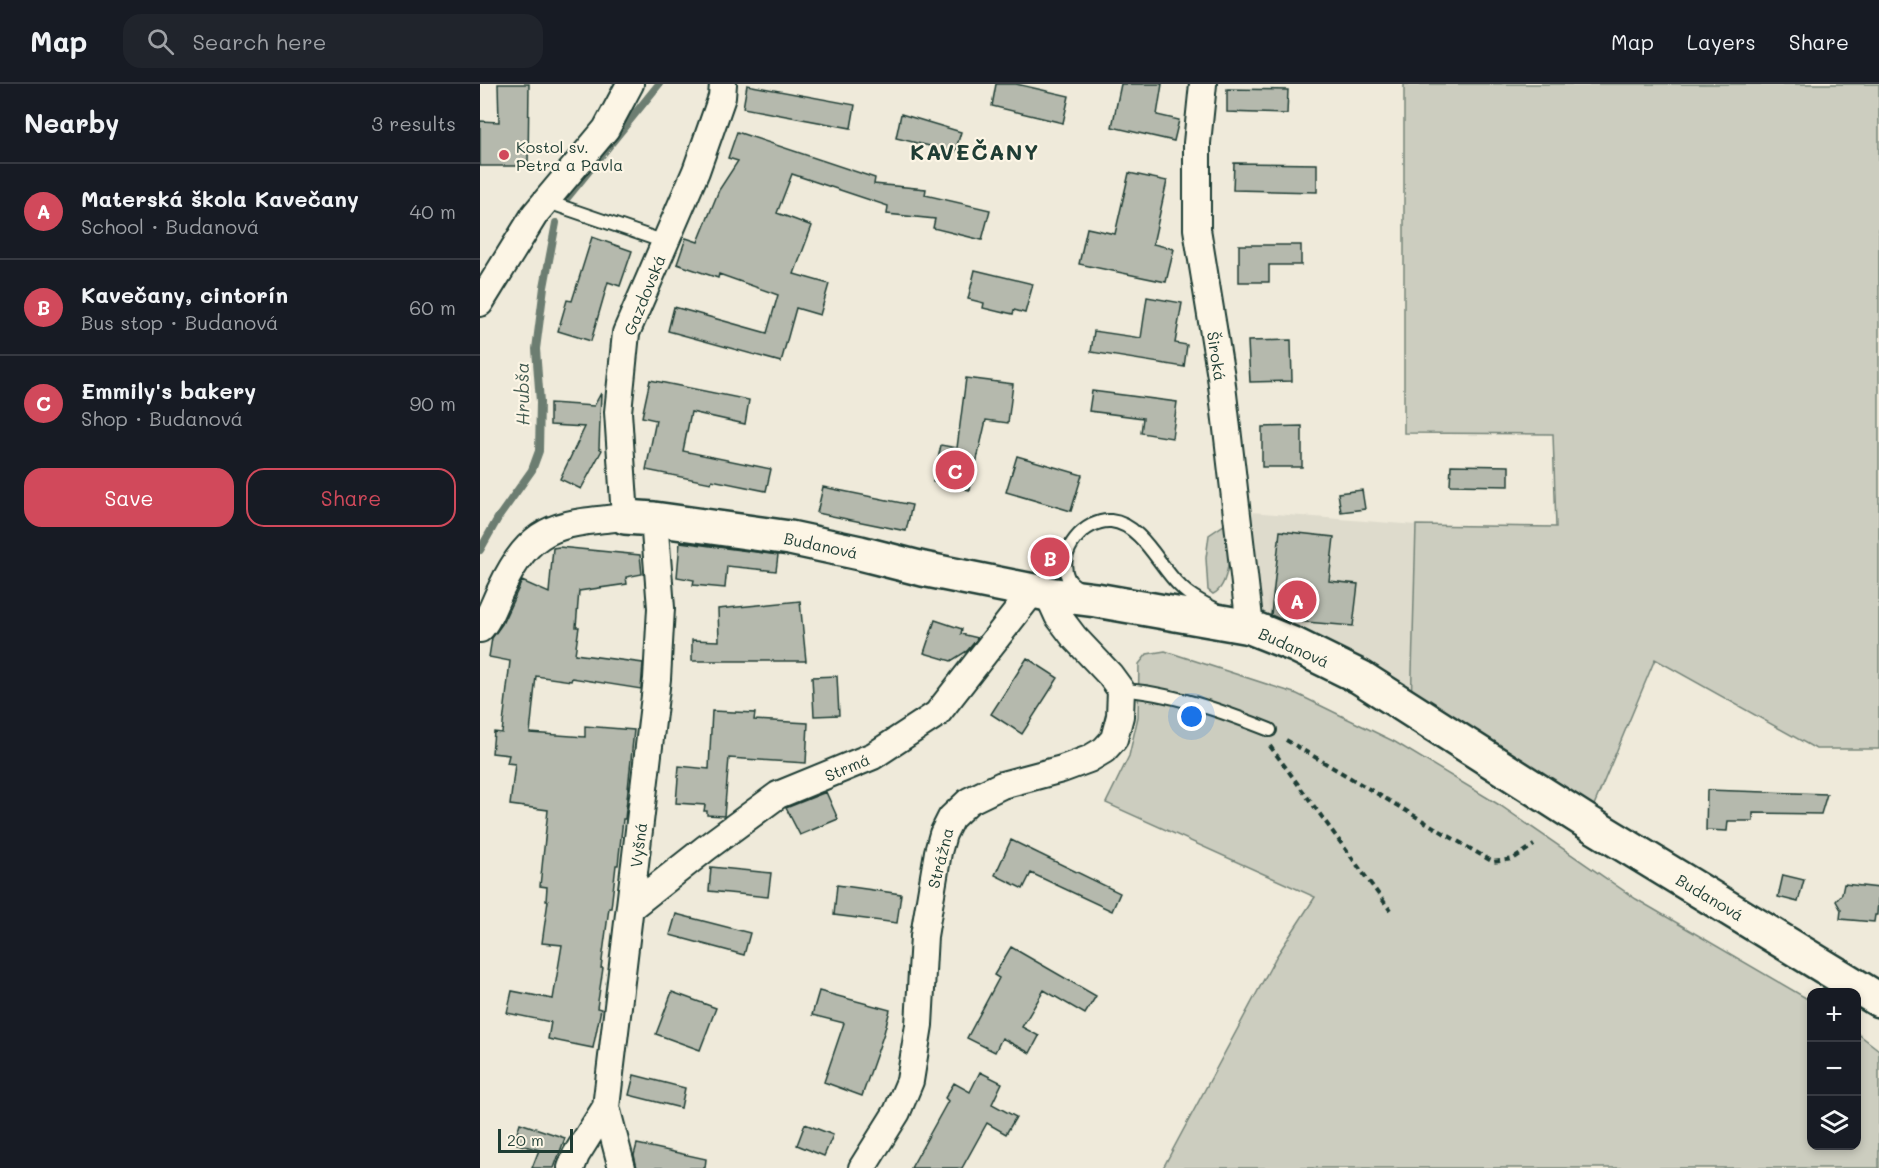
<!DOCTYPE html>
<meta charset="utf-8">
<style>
body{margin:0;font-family:Mali,sans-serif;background:#20242c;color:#f1f3f6}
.controls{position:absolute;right:18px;bottom:18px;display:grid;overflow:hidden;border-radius:12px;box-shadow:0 3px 9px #0003}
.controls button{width:54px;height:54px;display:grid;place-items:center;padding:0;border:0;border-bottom:2px solid #363941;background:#171b24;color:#f1f3f6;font:30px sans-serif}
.scale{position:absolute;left:18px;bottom:15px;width:75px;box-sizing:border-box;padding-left:6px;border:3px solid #1f3d34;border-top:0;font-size:16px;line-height:21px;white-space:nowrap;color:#1f3d34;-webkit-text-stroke:4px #fcf5e5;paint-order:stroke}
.you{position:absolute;left:712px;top:633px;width:21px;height:21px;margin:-15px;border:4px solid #fff;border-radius:50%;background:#1a73e8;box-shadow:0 0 0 9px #1a73e833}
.badge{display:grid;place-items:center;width:39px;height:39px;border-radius:50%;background:#d1495b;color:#fff;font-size:20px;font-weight:700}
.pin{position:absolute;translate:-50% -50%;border:3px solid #fff;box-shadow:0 2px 6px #0006}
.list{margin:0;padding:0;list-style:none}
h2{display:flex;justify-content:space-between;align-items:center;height:78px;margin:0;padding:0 24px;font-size:26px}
h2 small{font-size:20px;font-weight:400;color:#9ea1a6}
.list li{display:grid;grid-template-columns:39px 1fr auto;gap:18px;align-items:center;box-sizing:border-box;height:96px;padding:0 24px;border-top:2px solid #363941}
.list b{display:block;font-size:22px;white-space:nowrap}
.list p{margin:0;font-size:20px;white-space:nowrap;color:#9ea1a6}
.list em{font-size:20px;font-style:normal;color:#9ea1a6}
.actions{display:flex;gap:12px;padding:18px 24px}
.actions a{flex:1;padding:14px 0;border:2px solid #d1495b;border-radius:18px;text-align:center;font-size:21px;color:#d1495b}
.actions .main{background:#d1495b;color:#fff}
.icon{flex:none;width:33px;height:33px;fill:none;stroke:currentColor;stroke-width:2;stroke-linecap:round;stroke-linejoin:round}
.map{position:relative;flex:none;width:1399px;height:1084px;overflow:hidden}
header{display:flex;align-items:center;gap:36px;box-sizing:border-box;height:84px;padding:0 30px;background:#171b24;border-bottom:2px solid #363941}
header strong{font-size:28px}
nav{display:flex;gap:33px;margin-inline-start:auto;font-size:21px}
.search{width:420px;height:54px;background:#20242c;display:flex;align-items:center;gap:15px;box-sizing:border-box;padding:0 21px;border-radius:18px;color:#9ea1a6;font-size:22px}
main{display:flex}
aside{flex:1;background:#171b24}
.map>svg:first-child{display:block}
.built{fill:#dedbcc}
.green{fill:#cccdbf;stroke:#76857a;stroke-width:1.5}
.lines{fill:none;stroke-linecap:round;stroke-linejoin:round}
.stream{stroke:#6c7d71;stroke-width:8}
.building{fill:#b5b9ad;stroke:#1f3d34;stroke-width:1.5}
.lane-casing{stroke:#1f3d34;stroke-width:16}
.street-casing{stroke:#1f3d34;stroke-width:30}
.secondary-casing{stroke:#1f3d34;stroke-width:38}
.path{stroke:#1f3d34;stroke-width:4;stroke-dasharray:6 4.5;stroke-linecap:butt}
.lane{stroke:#fcf5e5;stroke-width:12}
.street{stroke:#fcf5e5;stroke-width:26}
.secondary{stroke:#fcf5e5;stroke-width:33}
.poi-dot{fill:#d1495b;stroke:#fcf5e5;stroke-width:2}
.labels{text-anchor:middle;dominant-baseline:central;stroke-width:4.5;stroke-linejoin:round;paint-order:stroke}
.poi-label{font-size:16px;fill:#1f3d34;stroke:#fcf5e5;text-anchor:start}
.street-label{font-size:16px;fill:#1f3d34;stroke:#fcf5e5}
.water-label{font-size:18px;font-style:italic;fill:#455d53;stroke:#fcf5e5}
.district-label{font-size:22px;font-weight:bold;letter-spacing:1.5px;fill:#1f3d34;stroke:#fcf5e5}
</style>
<header>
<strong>Map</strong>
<div class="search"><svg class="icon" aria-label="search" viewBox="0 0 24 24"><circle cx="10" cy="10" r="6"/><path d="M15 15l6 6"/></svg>Search here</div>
<nav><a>Map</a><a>Layers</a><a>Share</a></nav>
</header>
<main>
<aside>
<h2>Nearby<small>3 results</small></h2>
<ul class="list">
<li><span class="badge">A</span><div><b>Materská škola Kavečany</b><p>School · Budanová</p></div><em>40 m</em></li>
<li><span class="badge">B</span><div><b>Kavečany, cintorín</b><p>Bus stop · Budanová</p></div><em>60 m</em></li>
<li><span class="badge">C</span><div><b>Emmily's bakery</b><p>Shop · Budanová</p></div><em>90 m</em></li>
</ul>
<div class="actions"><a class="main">Save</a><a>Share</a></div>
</aside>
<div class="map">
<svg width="1399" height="1084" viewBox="0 0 1399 1084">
<rect width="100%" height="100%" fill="#efeada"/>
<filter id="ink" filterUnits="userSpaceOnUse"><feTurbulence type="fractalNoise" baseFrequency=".0167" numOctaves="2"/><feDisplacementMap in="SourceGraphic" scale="12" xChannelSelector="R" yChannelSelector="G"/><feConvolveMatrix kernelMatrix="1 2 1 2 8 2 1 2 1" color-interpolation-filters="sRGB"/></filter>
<g filter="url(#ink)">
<path class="built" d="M 757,427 L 936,441 L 931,625 L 770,543 Z"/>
<path class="green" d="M 924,0 L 1399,0 L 1399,665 L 1336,665 L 1175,575 L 1107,738 L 931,625 L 936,441 L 1076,443 L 1073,350 L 924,349 Z
M 750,437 C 750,456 752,501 733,510 L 728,506 L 726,474 L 729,451 Z
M 685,567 L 817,610 L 915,658 L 1021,722 L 1156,815 L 1331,917 L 1332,1062 L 1376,1062 L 1377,949 L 1399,966 L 1399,1084 L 683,1084 L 796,873 L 835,813 L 626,719 L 649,672 L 658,633 L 659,580 L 667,570 Z"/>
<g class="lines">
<path class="stream" d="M 87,114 L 179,0
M 0,466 L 18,434 L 52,386 L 59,367 L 60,318 L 56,265 L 64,203 L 76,139"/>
</g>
<path class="building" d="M 18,0 L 49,0 L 48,82 L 0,82 L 0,37 L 19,38 Z
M 516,0 L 536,0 L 589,12 L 583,39 L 512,22 Z
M 641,0 L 682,0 L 677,31 L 699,36 L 694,57 L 632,43 Z
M 267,1 L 375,21 L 371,44 L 263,24 Z
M 747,5 L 808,6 L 807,30 L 747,28 Z
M 421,30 L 481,48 L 475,68 L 416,54 Z
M 257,48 L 395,94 L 394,100 L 446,105 L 445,111 L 510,126 L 502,156 L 453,144 L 455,135 L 407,130 L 408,122 L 312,90 L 297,129 L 332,142 L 314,190 L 349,200 L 340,231 L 316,224 L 301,278 L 188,247 L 194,223 L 287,249 L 298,211 L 239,190 L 238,194 L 197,180 L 206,154 L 218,158 L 239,106 L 258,77 L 248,74 Z
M 754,79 L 837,80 L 837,108 L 753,106 Z
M 649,89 L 687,97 L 673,160 L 694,165 L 686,198 L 599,180 L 607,144 L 635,150 Z
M 112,153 L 152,167 L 140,202 L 128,198 L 111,257 L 78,247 L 87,216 L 92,217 Z
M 759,161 L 821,161 L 821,181 L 789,181 L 789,198 L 759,198 Z
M 495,186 L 553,200 L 545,229 L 534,226 L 533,230 L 524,228 L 524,229 L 503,224 L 504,219 L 488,215 Z
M 667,213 L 702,219 L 695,259 L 707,261 L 704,283 L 611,268 L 614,247 L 661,254 Z
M 811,256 L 812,297 L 770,298 L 768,257 Z
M 486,294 L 533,300 L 528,339 L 506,336 L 490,406 L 453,398 L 461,361 L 477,364 Z
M 170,296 L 269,316 L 265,340 L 211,328 L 203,367 L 291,385 L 286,407 L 232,396 L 231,399 L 166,386 L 176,336 L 162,333 Z
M 612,307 L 697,318 L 692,354 L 661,349 L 663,334 L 609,327 Z
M 121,309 L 119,364 L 122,366 L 101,405 L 80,395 L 105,343 L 70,341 L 70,319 L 114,322 Z
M 822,342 L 822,383 L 782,383 L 782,343 Z
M 537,372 L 602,391 L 591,427 L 526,408 Z
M 971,381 L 1029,382 L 1029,402 L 970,401 Z
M 343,403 L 432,421 L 426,447 L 337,429 Z
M 882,406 L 885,425 L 861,428 L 858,409 Z
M 800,447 L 854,453 L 849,497 L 878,500 L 873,542 L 802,536 L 791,531 Z
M 200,458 L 298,471 L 296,487 L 247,482 L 245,504 L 213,501 L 214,496 L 197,493 Z
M 79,463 L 160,471 L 162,490 L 146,493 L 147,500 L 99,507 L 96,543 L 99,543 L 95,570 L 163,579 L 161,605 L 92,594 L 91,597 L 56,592 L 50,649 L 105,653 L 105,642 L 154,646 L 145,735 L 143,735 L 138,781 L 136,781 L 131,824 L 129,824 L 121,884 L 123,884 L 117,924 L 121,925 L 113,964 L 68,955 L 71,938 L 27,929 L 32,907 L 73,915 L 82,861 L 62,859 L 68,817 L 66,817 L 67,803 L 60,802 L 68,726 L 30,721 L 35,680 L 27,679 L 29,671 L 12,669 L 14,648 L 22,649 L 30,577 L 9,573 L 12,554 L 22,540 L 42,497 L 69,509 L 73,464 Z
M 320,517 L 326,577 L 212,577 L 212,556 L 239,557 L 238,525 Z
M 455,536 L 482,545 L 481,550 L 498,554 L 487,567 L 471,577 L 444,569 Z
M 547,574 L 578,594 L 542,650 L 511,630 Z
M 357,592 L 359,631 L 334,632 L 332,593 Z
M 232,627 L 275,629 L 274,636 L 328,639 L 326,679 L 249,674 L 244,732 L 227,731 L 227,727 L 224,727 L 225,721 L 196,719 L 199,682 L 229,685 Z
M 1227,706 L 1347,710 L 1341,730 L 1273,729 L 1273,737 L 1248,737 L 1247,747 L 1226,746 Z
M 346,708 L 358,735 L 320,751 L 306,724 Z
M 531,756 L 640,809 L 632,827 L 551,789 L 543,805 L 515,791 Z
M 231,783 L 291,789 L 288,813 L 229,807 Z
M 1303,791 L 1324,796 L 1318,818 L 1298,813 Z
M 1364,800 L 1399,804 L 1397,831 L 1395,831 L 1394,838 L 1360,835 L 1361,826 L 1356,817 L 1362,810 Z
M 357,801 L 421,810 L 417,839 L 354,831 Z
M 196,830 L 270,849 L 264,871 L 190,851 Z
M 531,863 L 616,912 L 605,930 L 564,906 L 542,943 L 559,952 L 550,969 L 522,954 L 515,968 L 487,954 L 519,894 L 514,891 Z
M 339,907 L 410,926 L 404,949 L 382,1012 L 344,998 L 364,939 L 332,931 Z
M 192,908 L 236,924 L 220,966 L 176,950 Z
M 500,988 L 522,999 L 512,1020 L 536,1033 L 526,1050 L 507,1039 L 482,1084 L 431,1084 L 468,1017 L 465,1014 L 474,999 L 490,1008 Z
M 154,991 L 205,1004 L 201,1024 L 149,1011 Z
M 40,1039 L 85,1054 L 74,1084 L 52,1084 L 59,1066 L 34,1059 Z
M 325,1040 L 353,1051 L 344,1072 L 317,1061 Z
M 157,1060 L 226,1075 L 225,1084 L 157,1084 L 154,1071 Z"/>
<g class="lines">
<g class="lane-casing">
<path id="lane" d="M 65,117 L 185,158
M 602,506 C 597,503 591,500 588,494 C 576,468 605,435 631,437 C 662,440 680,484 700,502 C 709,512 723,519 735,525
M 641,606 C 687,607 747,629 790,646"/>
</g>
<g class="street-casing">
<path id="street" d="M 723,0 L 717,59 L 717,145 L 741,293 L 770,543
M 0,219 L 55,130 L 126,45 L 150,0
M 0,545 C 8,538 15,517 21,505 C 52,439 79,440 145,433 L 138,328 L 146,249 L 216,87 L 242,13 L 243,0
M 150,824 L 226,764 L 298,711 L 393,672 L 457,630 L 553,507
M 91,1084 L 96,1071 L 126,1023
M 142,1084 L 126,1023 L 177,595 L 181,524 L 174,435
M 382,1084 L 417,1028 L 430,997 L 439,941 L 444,852 L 458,768 L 463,750 L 471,734 L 489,717 L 522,701 L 582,685 L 609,675 L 624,666 L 634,655 L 640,632 L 641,606 L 630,591 L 594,553 L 578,532 L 568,510"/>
</g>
<g class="secondary-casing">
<path id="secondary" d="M 145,433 L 174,435 L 310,454 L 380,469 L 443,485 L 568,510 L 616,516 L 770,543 L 815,561 L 880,593 L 1107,738 L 1399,916"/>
</g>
<path class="path" d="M 806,656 L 1013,778 L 1033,775 L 1054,761
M 790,662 L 910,826"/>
<use href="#lane" class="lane"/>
<use href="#street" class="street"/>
<use href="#secondary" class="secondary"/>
</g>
</g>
<circle class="poi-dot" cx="24" cy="71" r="6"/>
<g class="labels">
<g class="poi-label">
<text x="36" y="62">Kostol sv.<tspan x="36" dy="18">Petra a Pavla</tspan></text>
</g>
<g class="street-label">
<text transform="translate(164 211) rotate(-68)">Gazdovská</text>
<text transform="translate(737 272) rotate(81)">Široká</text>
<text transform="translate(341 461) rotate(12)">Budanová</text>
<text transform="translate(814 563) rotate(24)">Budanová</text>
<text transform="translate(367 683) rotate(-23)">Strmá</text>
<text transform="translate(158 761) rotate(-83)">Vyšná</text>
<text transform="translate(460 774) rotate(-76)">Strážna</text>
<text transform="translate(1230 813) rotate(31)">Budanová</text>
</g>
<g class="water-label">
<text transform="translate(42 310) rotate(-91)">Hrubša</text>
</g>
<g class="district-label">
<text x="495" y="67">KAVEČANY</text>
</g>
</g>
</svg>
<div class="controls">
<button>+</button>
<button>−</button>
<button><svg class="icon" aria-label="layers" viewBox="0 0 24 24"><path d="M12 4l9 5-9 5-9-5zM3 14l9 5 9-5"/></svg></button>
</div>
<div class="scale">20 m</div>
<div class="you"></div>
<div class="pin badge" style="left:817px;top:516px">A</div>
<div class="pin badge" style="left:570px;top:473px">B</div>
<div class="pin badge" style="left:475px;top:386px">C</div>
</div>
</main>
